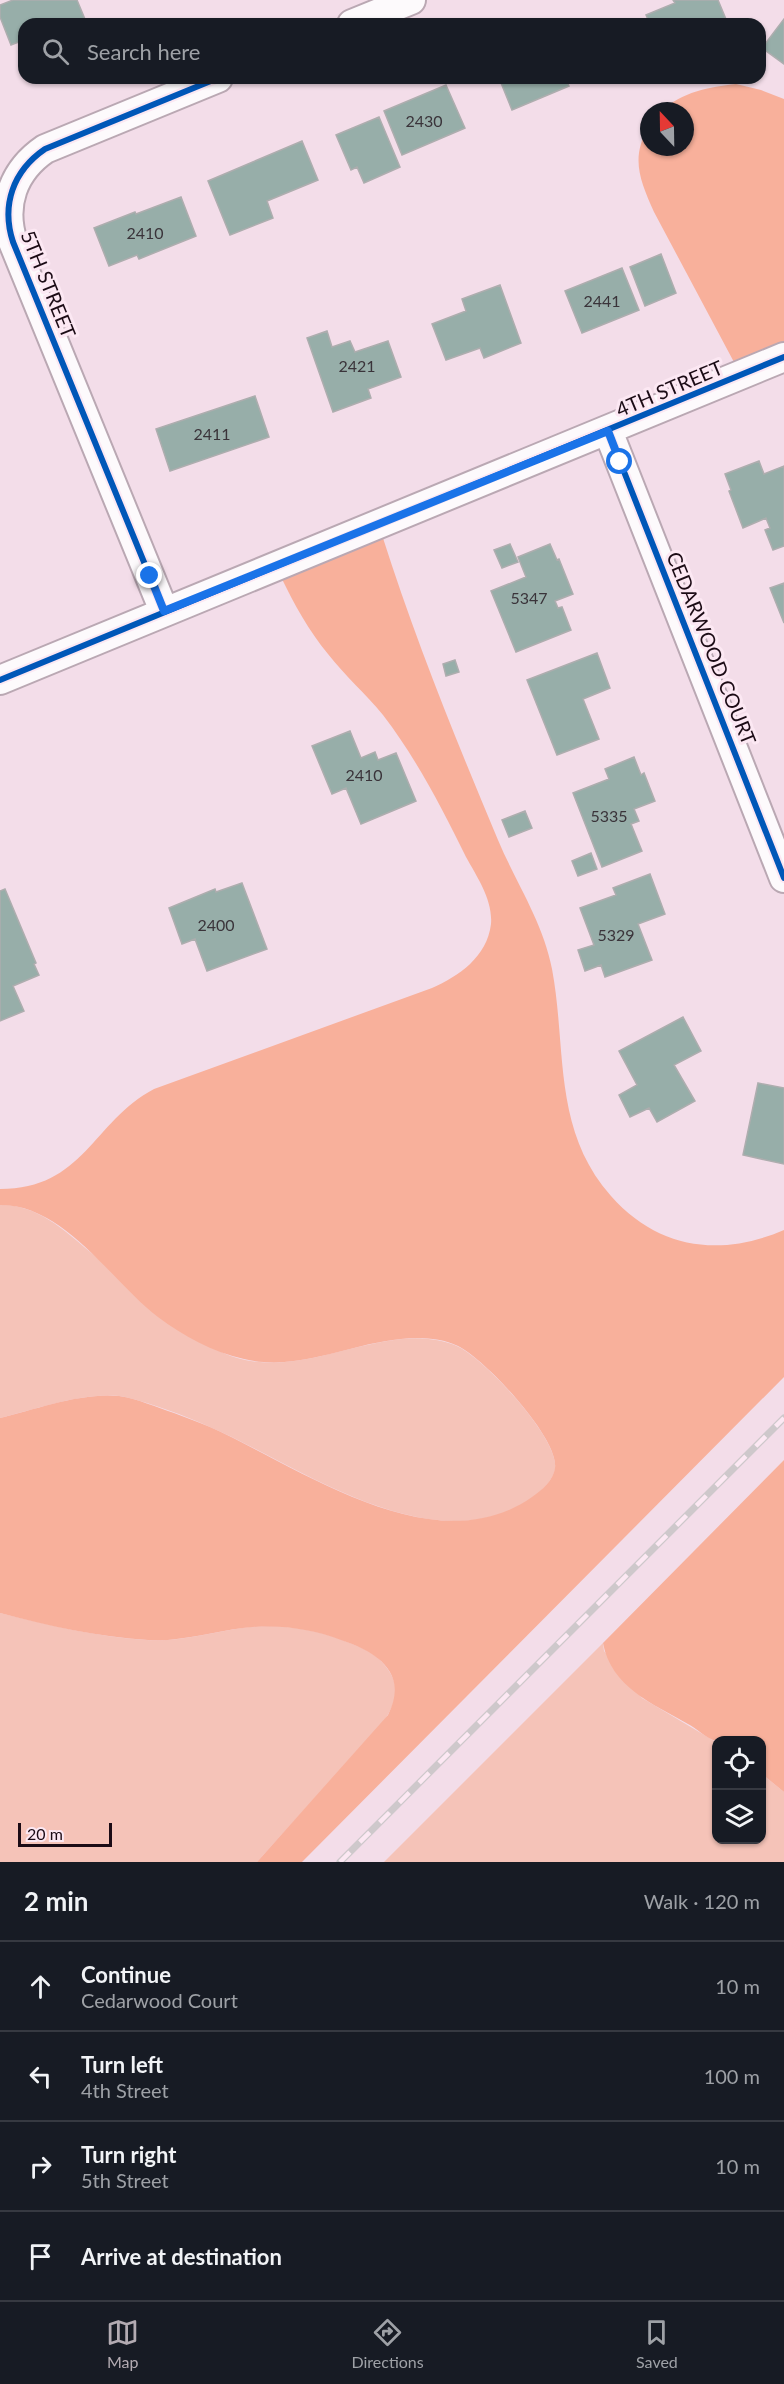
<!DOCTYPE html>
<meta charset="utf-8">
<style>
body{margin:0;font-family:Lato,sans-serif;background:#242831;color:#f1f3f6}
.controls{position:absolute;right:18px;bottom:18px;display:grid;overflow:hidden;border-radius:12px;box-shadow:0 2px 4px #0004}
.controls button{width:54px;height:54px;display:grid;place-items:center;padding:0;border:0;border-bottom:2px solid #363941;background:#171b24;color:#f1f3f6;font:30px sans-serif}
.compass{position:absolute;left:640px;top:102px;width:54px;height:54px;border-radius:50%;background:#171b24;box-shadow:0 2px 4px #0004;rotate:338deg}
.scale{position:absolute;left:18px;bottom:15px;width:94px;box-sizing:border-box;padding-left:6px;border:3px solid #1b0b15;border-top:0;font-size:16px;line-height:21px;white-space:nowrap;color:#1b0b15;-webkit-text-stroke:4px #fce8f3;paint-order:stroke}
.stop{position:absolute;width:18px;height:18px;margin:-14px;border:4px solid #1a73e8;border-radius:50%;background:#fff}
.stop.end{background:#1a73e8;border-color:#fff;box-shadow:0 2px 6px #0008}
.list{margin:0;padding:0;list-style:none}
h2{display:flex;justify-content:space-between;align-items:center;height:78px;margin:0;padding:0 24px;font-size:26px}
h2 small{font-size:20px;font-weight:400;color:#9ea1a6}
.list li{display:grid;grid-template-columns:39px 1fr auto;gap:18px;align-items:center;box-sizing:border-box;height:90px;padding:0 24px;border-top:2px solid #363941}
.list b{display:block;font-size:22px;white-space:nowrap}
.list p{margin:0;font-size:20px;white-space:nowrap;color:#9ea1a6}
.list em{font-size:20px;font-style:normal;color:#9ea1a6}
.icon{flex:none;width:33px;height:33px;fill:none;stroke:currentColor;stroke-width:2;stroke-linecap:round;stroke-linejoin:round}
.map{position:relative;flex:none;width:784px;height:1862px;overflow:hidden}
.search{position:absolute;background:#171b24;box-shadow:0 2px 4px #0004;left:18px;right:18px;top:18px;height:66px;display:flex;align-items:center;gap:15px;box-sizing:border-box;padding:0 21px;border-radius:18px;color:#9ea1a6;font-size:22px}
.sheet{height:438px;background:#171b24}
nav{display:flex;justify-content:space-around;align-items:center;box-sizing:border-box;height:84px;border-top:2px solid #363941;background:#171b24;font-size:16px;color:#9ea1a6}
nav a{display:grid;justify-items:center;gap:3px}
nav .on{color:#b3abb2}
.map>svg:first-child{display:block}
.green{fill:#f5c3b8}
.forest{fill:#f8b09b}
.building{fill:#97aea9;stroke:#adadae;stroke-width:1.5}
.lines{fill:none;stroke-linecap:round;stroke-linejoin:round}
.minor-casing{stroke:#baa8b3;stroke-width:32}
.minor{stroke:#fdfafc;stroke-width:28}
.rail-casing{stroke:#cec8cb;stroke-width:7}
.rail{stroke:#fce8f3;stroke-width:4.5;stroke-dasharray:14;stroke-linecap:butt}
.cycleway-casing{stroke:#fce8f3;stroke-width:10}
.cycleway{stroke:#0057b8;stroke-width:6}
.route{stroke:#1a73e8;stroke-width:8}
.labels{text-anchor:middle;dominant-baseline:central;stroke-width:6;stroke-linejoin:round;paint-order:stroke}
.number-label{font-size:16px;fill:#3a343a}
.street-label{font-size:20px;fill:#1b0b15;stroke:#fce8f3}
</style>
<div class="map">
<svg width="784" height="1862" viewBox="0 0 784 1862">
<rect width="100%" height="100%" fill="#f3dde9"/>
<path class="green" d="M 0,1205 C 36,1204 63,1229 89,1251 C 110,1269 132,1285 154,1303 C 182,1325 208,1352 245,1360 C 298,1371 350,1344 402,1339 C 420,1337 442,1339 459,1347 C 485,1360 560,1439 555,1469 C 553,1481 541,1491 532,1498 C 433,1566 300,1466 210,1427 C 183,1415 154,1404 125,1397 C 88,1390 37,1409 0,1418 Z
M 0,1613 C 49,1625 97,1637 147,1640 C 179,1642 210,1633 242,1628 C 275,1623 308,1628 340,1639 C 354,1645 369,1649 380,1660 C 392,1672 400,1687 393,1704 C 385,1726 363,1744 348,1761 C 318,1795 287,1828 257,1862 L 0,1862 Z
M 603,1643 L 604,1651 L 642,1698 L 716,1742 L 716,1840 L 762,1840 L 762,1774 L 784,1792 L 784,1862 L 384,1862 Z"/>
<path class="forest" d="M 736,84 L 761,90 L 784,99 L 784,344 L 735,364 L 654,212 C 640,180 630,158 649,126 L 649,147 L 685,147 L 685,111 L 662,111 C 681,92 710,87 736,84 Z
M 382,535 C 415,639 456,740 498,840 C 516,883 543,922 552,969 C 567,1049 552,1129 611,1196 C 659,1250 721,1257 784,1230 L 784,1377 L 302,1862 L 257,1862 L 388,1715 C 398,1695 398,1677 381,1661 C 370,1651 356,1645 341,1640 C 309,1628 277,1624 243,1628 C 211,1632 181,1642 148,1640 C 98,1637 49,1626 0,1613 L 0,1418 C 36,1409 83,1392 119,1396 C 138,1399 156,1407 174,1413 C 186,1418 199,1422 210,1427 C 300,1467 434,1566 532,1497 C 542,1490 553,1481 555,1468 C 559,1438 485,1359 458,1346 C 441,1338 419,1337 401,1339 C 348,1344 298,1372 244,1359 C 213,1352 183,1336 158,1317 C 112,1282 64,1204 0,1205 L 0,1189 C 84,1189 92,1122 154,1089 L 432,988 C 459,976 487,957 491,924 C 493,900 477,877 466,857 C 442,808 416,758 383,715 C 366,694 345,676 328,654 C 309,631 294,604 281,577 Z
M 784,1460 L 784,1792 L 762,1774 L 762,1740 C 750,1740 724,1743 716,1741 C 707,1739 696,1728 688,1724 C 653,1704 611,1687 603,1643 Z"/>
<path class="building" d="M 13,0 L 77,0 L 87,24 L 24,24 L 24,40 L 11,45 L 0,17 L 0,5 Z
M 673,0 L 718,0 L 728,24 L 650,24 L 646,15 L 675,3 Z
M 784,19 L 784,64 L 762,48 Z
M 499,78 L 576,78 L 567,82 L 569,86 L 512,110 Z
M 446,85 L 465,128 L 402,155 L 384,111 Z
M 379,117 L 400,167 L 364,183 L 357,167 L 351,170 L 336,135 Z
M 302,141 L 318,180 L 267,201 L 273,218 L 230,235 L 208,181 Z
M 181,197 L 196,236 L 139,259 L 137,255 L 109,266 L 94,228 L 135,212 L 136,214 Z
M 661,254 L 676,293 L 645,306 L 630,267 Z
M 622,268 L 639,310 L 582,333 L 565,291 Z
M 500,285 L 521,343 L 484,358 L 480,348 L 446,360 L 432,324 L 466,311 L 462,299 Z
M 327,331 L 332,347 L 350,341 L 355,352 L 388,341 L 401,377 L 368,389 L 371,398 L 333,412 L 307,338 Z
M 255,396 L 269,437 L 170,471 L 156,429 Z
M 759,461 L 764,474 L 784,466 L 784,546 L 773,550 L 765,530 L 770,528 L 766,518 L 743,528 L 729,491 L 731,490 L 725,474 Z
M 510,544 L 518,562 L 502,568 L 494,550 Z
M 550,544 L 557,560 L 559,559 L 573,594 L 555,601 L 558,608 L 562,607 L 571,630 L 516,652 L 491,591 L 526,577 L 518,557 Z
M 784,583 L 784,623 L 770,588 Z
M 597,653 L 610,688 L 583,699 L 599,739 L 557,755 L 527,680 Z
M 455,660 L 459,672 L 446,676 L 443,664 Z
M 350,731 L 361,758 L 375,752 L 378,760 L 396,753 L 416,801 L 361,824 L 346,788 L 332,794 L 312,746 Z
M 634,757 L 641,775 L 644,773 L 655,801 L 634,809 L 639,821 L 631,824 L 642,851 L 602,867 L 573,793 L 609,779 L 605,769 Z
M 525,811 L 532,828 L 509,837 L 502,820 Z
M 591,853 L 597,869 L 578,876 L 572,861 Z
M 650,874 L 665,914 L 638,924 L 652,960 L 605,977 L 601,965 L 585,971 L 578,950 L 594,945 L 580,908 L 616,895 L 613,888 Z
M 242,883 L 267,949 L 207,971 L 195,939 L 182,944 L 169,908 L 215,889 L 216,892 Z
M 5,889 L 36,963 L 34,964 L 39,975 L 13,986 L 24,1011 L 0,1021 L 0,891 Z
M 683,1017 L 701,1051 L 674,1065 L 695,1101 L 657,1122 L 649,1108 L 630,1117 L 619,1095 L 637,1085 L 619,1051 Z
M 758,1083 L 784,1088 L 784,1164 L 743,1155 Z"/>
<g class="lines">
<g class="minor-casing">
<path id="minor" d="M 352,24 L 411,0
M 608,431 L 784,878
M 164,611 L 13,242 C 1,205 13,171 45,149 L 218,78
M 0,680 L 784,357"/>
</g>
<use href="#minor" class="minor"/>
<g class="rail-casing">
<path id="rail" d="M 340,1862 L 784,1418"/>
</g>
<use href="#rail" class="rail"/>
<g class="cycleway-casing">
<path id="cycleway" d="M 608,431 L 784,878
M 164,611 L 13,242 C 1,205 13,171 45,149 L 218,78
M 0,680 L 784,357"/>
</g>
<use href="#cycleway" class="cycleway"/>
</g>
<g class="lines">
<path class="route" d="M 150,576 L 164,611 L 608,431 L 620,462"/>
</g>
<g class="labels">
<g class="number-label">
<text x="424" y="120">2430</text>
<text x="145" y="232">2410</text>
<text x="602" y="300">2441</text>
<text x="357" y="365">2421</text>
<text x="212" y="433">2411</text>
<text x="529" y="597">5347</text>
<text x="364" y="774">2410</text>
<text x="609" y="815">5335</text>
<text x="216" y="924">2400</text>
<text x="616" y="934">5329</text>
</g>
<g class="street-label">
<text transform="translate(49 284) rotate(68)">5TH STREET</text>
<text transform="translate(669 388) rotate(-23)">4TH STREET</text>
<text transform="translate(712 648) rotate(68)">CEDARWOOD COURT</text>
</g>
</g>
</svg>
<div class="controls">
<button><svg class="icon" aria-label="locate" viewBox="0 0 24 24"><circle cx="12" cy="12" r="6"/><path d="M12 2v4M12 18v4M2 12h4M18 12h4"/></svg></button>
<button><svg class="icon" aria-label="layers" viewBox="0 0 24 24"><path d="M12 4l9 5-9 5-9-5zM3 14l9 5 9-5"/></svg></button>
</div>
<svg class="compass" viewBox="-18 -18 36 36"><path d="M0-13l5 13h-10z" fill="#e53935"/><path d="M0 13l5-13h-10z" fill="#9ea1a6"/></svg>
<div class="scale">20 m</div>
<div class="stop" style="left:620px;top:462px"></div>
<div class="stop end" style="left:150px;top:576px"></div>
<div class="search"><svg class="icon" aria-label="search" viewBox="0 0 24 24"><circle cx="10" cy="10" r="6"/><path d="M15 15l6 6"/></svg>Search here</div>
</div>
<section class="sheet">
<h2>2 min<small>Walk · 120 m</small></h2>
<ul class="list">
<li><svg class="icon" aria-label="ahead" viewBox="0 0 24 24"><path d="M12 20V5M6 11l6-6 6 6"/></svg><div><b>Continue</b><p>Cedarwood Court</p></div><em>10 m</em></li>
<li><svg class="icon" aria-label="left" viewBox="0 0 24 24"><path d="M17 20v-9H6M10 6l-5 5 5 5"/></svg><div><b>Turn left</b><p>4th Street</p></div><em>100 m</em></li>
<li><svg class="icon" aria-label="right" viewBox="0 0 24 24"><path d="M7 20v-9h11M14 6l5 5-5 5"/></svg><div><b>Turn right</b><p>5th Street</p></div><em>10 m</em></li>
<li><svg class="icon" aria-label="arrive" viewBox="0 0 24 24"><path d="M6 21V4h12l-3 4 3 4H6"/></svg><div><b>Arrive at destination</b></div></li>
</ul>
</section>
<nav>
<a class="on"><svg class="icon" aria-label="map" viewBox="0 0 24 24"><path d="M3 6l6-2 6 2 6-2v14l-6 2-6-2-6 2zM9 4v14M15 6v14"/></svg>Map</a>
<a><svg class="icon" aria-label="directions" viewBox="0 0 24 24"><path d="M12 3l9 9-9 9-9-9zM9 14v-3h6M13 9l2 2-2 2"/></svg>Directions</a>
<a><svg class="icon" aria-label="saved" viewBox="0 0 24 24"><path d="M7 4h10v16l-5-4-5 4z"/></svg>Saved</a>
</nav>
